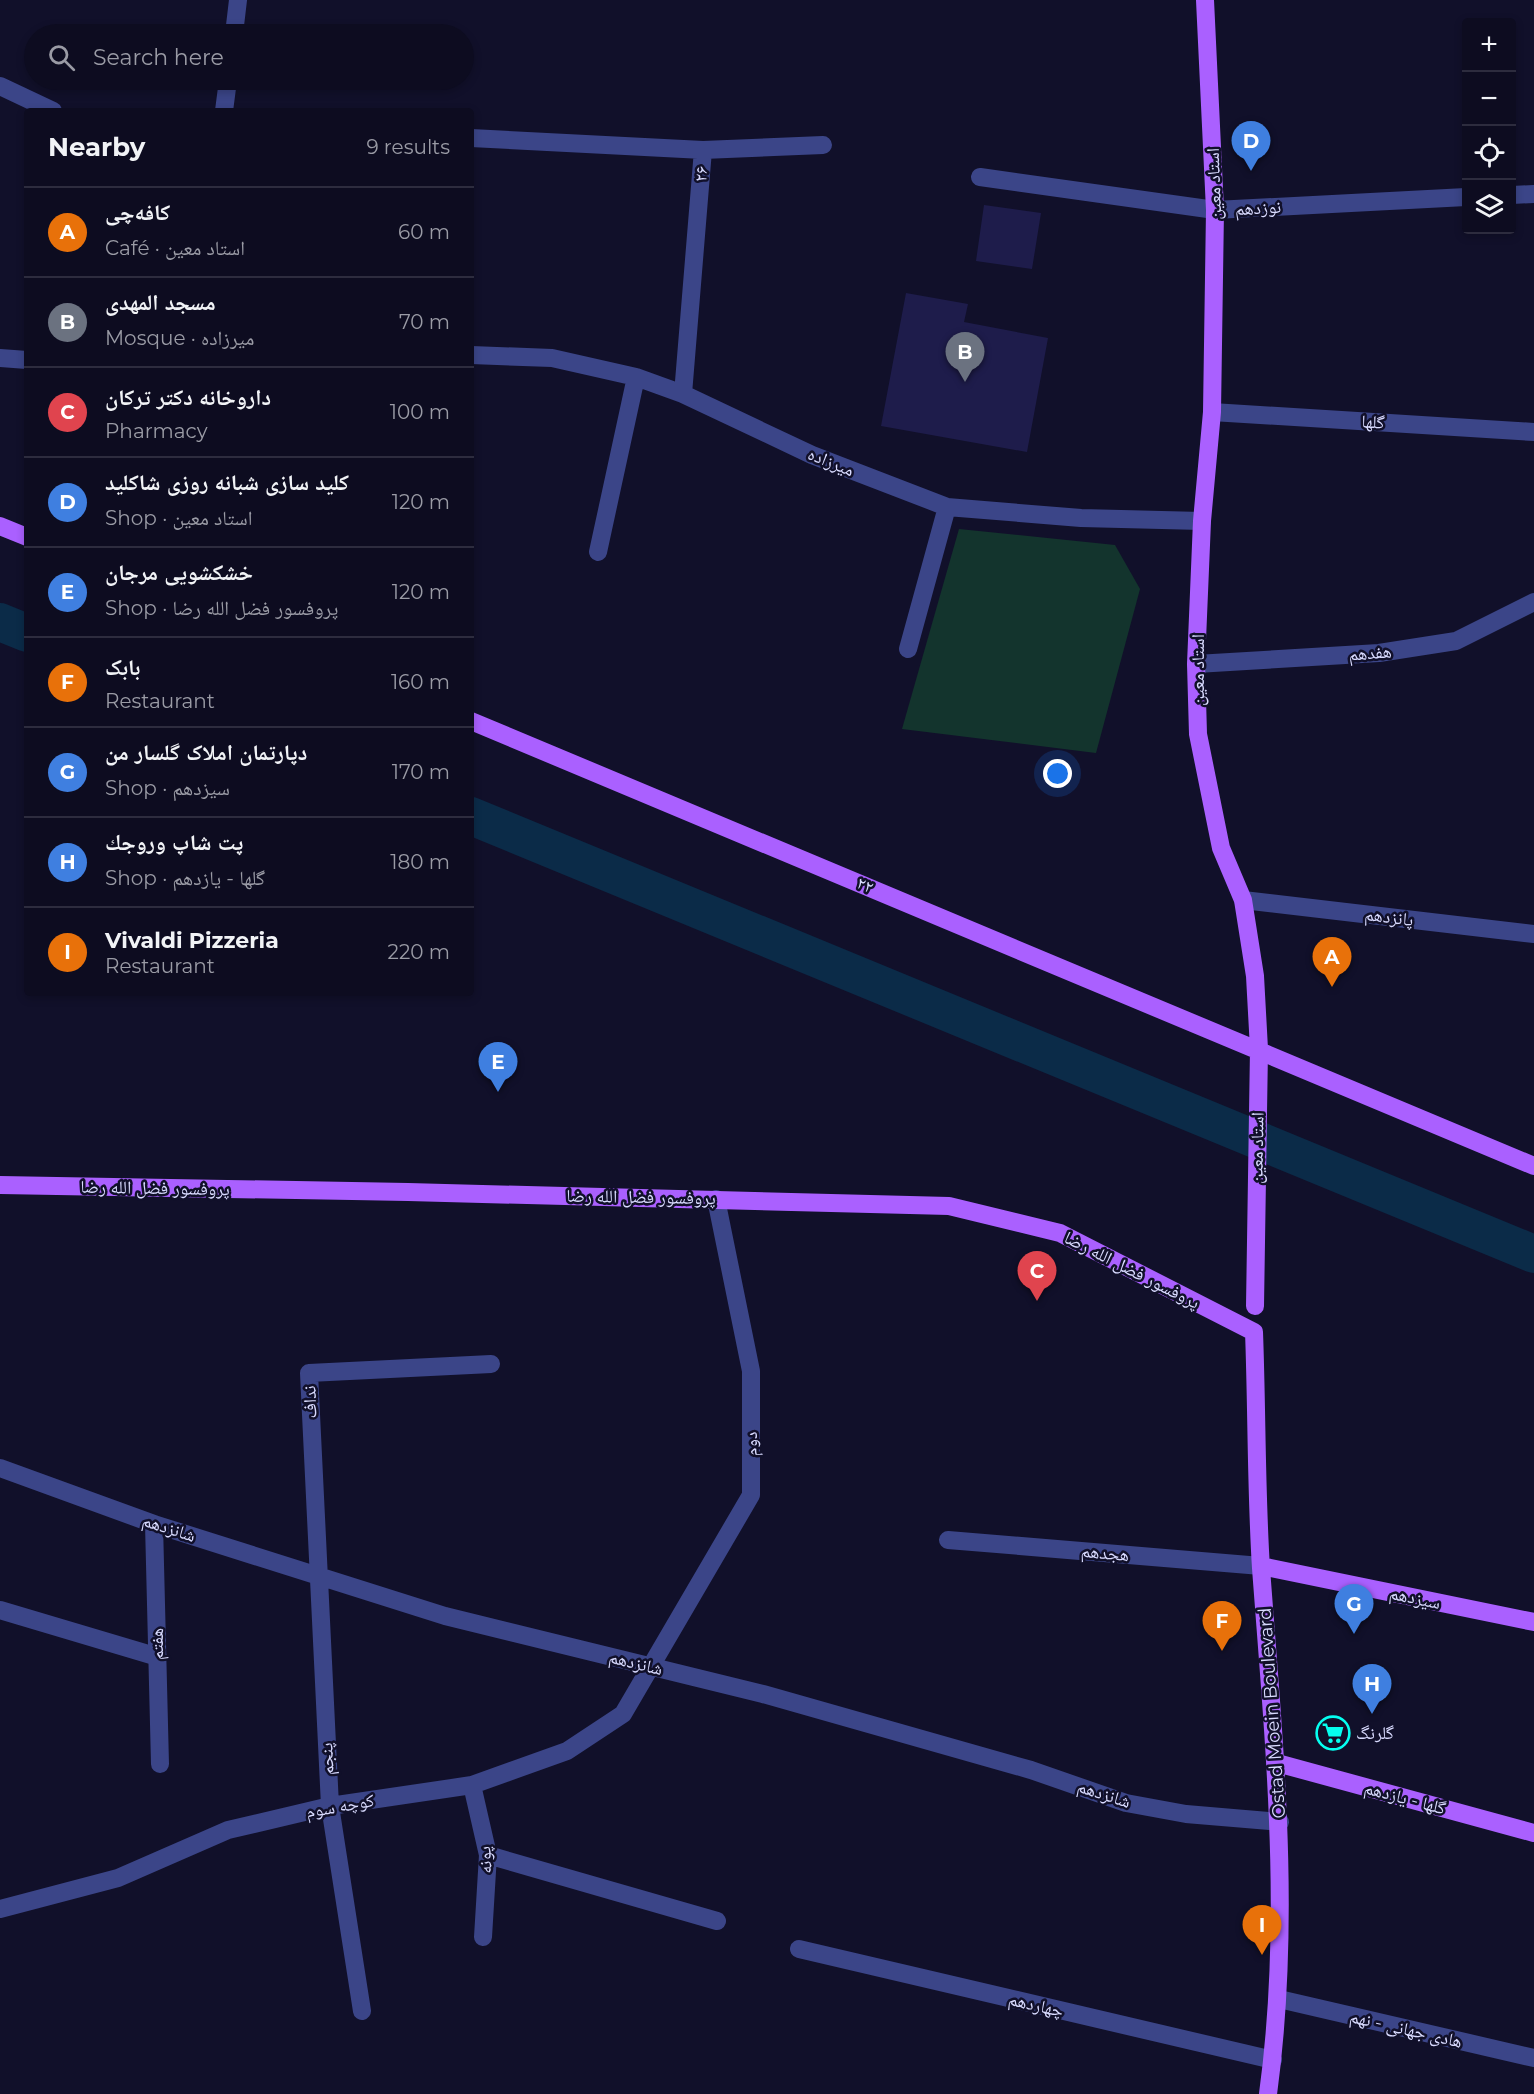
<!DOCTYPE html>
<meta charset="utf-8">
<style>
body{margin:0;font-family:Montserrat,"Noto Naskh Arabic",sans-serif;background:#1b1a2d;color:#f1f3f6}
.controls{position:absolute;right:18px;top:18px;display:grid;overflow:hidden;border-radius:6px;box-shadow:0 3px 9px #0003}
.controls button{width:54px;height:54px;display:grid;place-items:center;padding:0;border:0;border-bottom:2px solid #2d2c3e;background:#0d0c20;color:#f1f3f6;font:30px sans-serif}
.you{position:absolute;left:1058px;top:774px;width:21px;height:21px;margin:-15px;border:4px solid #fff;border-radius:50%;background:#1a73e8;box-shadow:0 0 0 9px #1a73e833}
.badge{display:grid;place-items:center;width:39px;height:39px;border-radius:50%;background:#d93025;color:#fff;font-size:20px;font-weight:700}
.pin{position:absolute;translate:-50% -50px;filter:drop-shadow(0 2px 3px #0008)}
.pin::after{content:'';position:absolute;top:32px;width:21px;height:18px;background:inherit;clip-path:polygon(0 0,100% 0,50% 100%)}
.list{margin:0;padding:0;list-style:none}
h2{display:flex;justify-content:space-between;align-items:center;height:78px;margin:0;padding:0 24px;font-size:26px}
h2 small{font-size:20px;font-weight:400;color:#9a9ba5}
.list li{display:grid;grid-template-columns:39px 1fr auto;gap:18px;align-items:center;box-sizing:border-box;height:90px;padding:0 24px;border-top:2px solid #2d2c3e}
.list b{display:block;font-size:22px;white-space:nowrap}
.list p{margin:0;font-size:20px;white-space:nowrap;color:#9a9ba5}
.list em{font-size:20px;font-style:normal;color:#9a9ba5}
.icon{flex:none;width:33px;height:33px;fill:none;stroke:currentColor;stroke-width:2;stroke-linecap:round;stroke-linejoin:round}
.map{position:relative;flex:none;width:1534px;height:2094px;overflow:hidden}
.search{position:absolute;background:#0d0c20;box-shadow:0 3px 9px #0003;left:24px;top:24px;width:450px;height:66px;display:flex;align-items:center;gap:15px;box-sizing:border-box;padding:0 21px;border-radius:33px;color:#9a9ba5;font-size:22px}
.panel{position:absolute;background:#0d0c20;box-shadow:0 3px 9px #0003;left:24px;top:108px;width:450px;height:888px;border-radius:6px}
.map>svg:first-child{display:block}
.green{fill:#13342d}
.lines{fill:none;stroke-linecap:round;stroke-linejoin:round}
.canal{stroke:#0b2b48;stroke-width:38}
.building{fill:#1e1c4b}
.minor{stroke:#3b4588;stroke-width:18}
.major{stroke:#aa60ff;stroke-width:18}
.labels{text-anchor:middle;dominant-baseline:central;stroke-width:5;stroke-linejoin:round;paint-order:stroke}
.street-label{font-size:18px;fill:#d9dbff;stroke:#11102a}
.poi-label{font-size:18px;fill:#d9dbff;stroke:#11102a;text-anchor:start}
</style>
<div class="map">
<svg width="1534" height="2094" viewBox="0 0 1534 2094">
<rect width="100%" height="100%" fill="#11102a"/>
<path class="green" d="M 959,529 L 1115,545 L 1140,589 L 1096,753 L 902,729 Z"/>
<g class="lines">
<path class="canal" d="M 0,622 L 27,633
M 471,816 L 1534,1254"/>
</g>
<path class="building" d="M 984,205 L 1041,213 L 1032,269 L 976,261 Z
M 906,293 L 968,304 L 964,322 L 1048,338 L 1027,452 L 881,426 Z"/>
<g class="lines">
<path class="minor" d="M 234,34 L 238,0
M 0,86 L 53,111
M 224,111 L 228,80
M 471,138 L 703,150 L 683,394
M 703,150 L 823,145
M 980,177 L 1215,210 L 1466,197
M 1512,195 L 1534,194
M 471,355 L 552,358 L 636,377 L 683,394 L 812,455 L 947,507 L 1081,518 L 1202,521
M 0,358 L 27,360
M 1212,412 L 1534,432
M 598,552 L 636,377
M 908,649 L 947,507
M 1196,664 L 1379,653 L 1456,641 L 1534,602
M 1243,900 L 1534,934
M 0,1468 L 154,1524 L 445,1616 L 763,1694 L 1031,1770 L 1126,1803 L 1186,1814 L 1280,1822
M 154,1524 L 160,1764
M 948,1540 L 1261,1566
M 0,1610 L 158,1657
M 472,1785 L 488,1855 L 483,1937
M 488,1855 L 717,1921
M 0,1909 L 118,1878 L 228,1830 L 330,1806 L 472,1785 L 567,1751 L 623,1714 L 751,1495 L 751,1371 L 716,1199
M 799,1949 L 1273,2060
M 1279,1999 L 1534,2058
M 362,2011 L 330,1806 L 309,1373 L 491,1364"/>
<path class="major" d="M 1205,0 L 1215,210 L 1212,412 L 1202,521 L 1196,664 L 1198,734 L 1221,848 L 1243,900 L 1255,976 L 1259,1049 L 1255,1306
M 0,526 L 27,537
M 471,721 L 1534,1166
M 0,1185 L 408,1192 L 949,1206 L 1060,1233 L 1254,1332 C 1257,1411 1256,1490 1261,1568 C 1274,1744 1292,1918 1268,2094
M 1261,1566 L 1534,1622
M 1277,1763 L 1534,1833"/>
</g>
<defs>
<g id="supermarket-ring" transform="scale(1.725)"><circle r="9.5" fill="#11102a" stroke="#05fff0" stroke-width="1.5"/><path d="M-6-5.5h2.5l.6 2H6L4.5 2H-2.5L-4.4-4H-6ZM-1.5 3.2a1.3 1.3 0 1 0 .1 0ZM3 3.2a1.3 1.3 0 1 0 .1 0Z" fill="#05fff0"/></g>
</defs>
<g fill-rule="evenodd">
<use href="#supermarket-ring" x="1333" y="1733"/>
</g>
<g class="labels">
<g class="street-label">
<text transform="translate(701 174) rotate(-85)">۲۶</text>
<text transform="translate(1214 184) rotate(-92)">استاد معین</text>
<text transform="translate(1258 208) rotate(-3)">نوزدهم</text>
<text transform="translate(1373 422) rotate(4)">گلها</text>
<text transform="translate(831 462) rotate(22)">میرزاده</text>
<text transform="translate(1370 653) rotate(-5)">هفدهم</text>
<text transform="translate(1198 670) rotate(-90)">استاد معین</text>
<text transform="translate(865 885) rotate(23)">۲۲</text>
<text transform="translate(1389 917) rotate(7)">پانزدهم</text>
<text transform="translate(1257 1148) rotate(-89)">استاد معین</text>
<text transform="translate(155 1188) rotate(1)">پروفسور فضل الله رضا</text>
<text transform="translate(641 1197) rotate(1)">پروفسور فضل الله رضا</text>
<text transform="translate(1132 1270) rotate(27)">پروفسور فضل الله رضا</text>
<text transform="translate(310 1402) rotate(-92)">نداف</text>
<text transform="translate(751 1444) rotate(-90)">دوم</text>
<text transform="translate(169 1528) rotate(18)">شانزدهم</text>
<text transform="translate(1105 1553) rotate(5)">هجدهم</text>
<text transform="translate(1415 1598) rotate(12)">سیزدهم</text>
<text transform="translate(157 1644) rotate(-91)">هفتم</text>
<text transform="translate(636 1663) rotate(14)">شانزدهم</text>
<text transform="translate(1272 1713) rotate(-94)">Ostad Moein Boulevard</text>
<text transform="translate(327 1759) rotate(-93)">پنجم</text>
<text transform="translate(1104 1794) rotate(18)">شانزدهم</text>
<text transform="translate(1405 1798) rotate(15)">گلها - یازدهم</text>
<text transform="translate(340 1806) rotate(-10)">کوچه سوم</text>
<text transform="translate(485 1860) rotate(-93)">پونه</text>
<text transform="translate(1036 2005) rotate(13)">چهاردهم</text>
<text transform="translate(1406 2029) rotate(13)">هادی جهانی - نهم</text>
</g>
<g class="poi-label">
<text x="1356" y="1733">گلرنگ</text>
</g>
</g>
</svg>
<div class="controls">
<button>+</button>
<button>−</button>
<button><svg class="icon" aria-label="locate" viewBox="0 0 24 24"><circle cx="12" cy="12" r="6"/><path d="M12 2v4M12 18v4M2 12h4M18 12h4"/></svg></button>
<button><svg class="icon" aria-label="layers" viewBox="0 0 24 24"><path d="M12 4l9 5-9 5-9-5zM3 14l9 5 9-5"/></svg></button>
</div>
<div class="you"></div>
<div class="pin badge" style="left:1332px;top:987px;background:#e8710a">A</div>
<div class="pin badge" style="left:965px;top:382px;background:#6b7280">B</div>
<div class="pin badge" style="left:1037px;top:1301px;background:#e0444e">C</div>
<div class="pin badge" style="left:1251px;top:171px;background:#3f7fe0">D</div>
<div class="pin badge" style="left:498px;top:1092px;background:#3f7fe0">E</div>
<div class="pin badge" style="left:1222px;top:1651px;background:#e8710a">F</div>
<div class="pin badge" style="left:1354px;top:1634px;background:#3f7fe0">G</div>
<div class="pin badge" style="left:1372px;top:1714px;background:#3f7fe0">H</div>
<div class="pin badge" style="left:1262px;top:1955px;background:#e8710a">I</div>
<div class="search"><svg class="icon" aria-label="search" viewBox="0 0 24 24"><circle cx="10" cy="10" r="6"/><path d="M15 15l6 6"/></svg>Search here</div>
<section class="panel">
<h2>Nearby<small>9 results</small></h2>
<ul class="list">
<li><span class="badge" style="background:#e8710a">A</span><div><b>کافه‌چی</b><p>Café · استاد معین</p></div><em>60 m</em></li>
<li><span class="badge" style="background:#6b7280">B</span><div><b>مسجد المهدی</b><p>Mosque · میرزاده</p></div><em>70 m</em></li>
<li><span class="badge" style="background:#e0444e">C</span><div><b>داروخانه دکتر ترکان</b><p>Pharmacy</p></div><em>100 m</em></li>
<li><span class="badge" style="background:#3f7fe0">D</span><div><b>کلید سازی شبانه روزی شاکلید</b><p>Shop · استاد معین</p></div><em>120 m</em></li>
<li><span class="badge" style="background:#3f7fe0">E</span><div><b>خشکشویی مرجان</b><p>Shop · پروفسور فضل الله رضا</p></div><em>120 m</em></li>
<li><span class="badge" style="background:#e8710a">F</span><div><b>بابک</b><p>Restaurant</p></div><em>160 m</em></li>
<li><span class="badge" style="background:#3f7fe0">G</span><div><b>دپارتمان املاک گلسار من</b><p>Shop · سیزدهم</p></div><em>170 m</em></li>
<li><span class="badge" style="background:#3f7fe0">H</span><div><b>پت شاپ وروجك</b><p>Shop · گلها - یازدهم</p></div><em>180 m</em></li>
<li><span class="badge" style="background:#e8710a">I</span><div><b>Vivaldi Pizzeria</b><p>Restaurant</p></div><em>220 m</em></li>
</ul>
</section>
</div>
